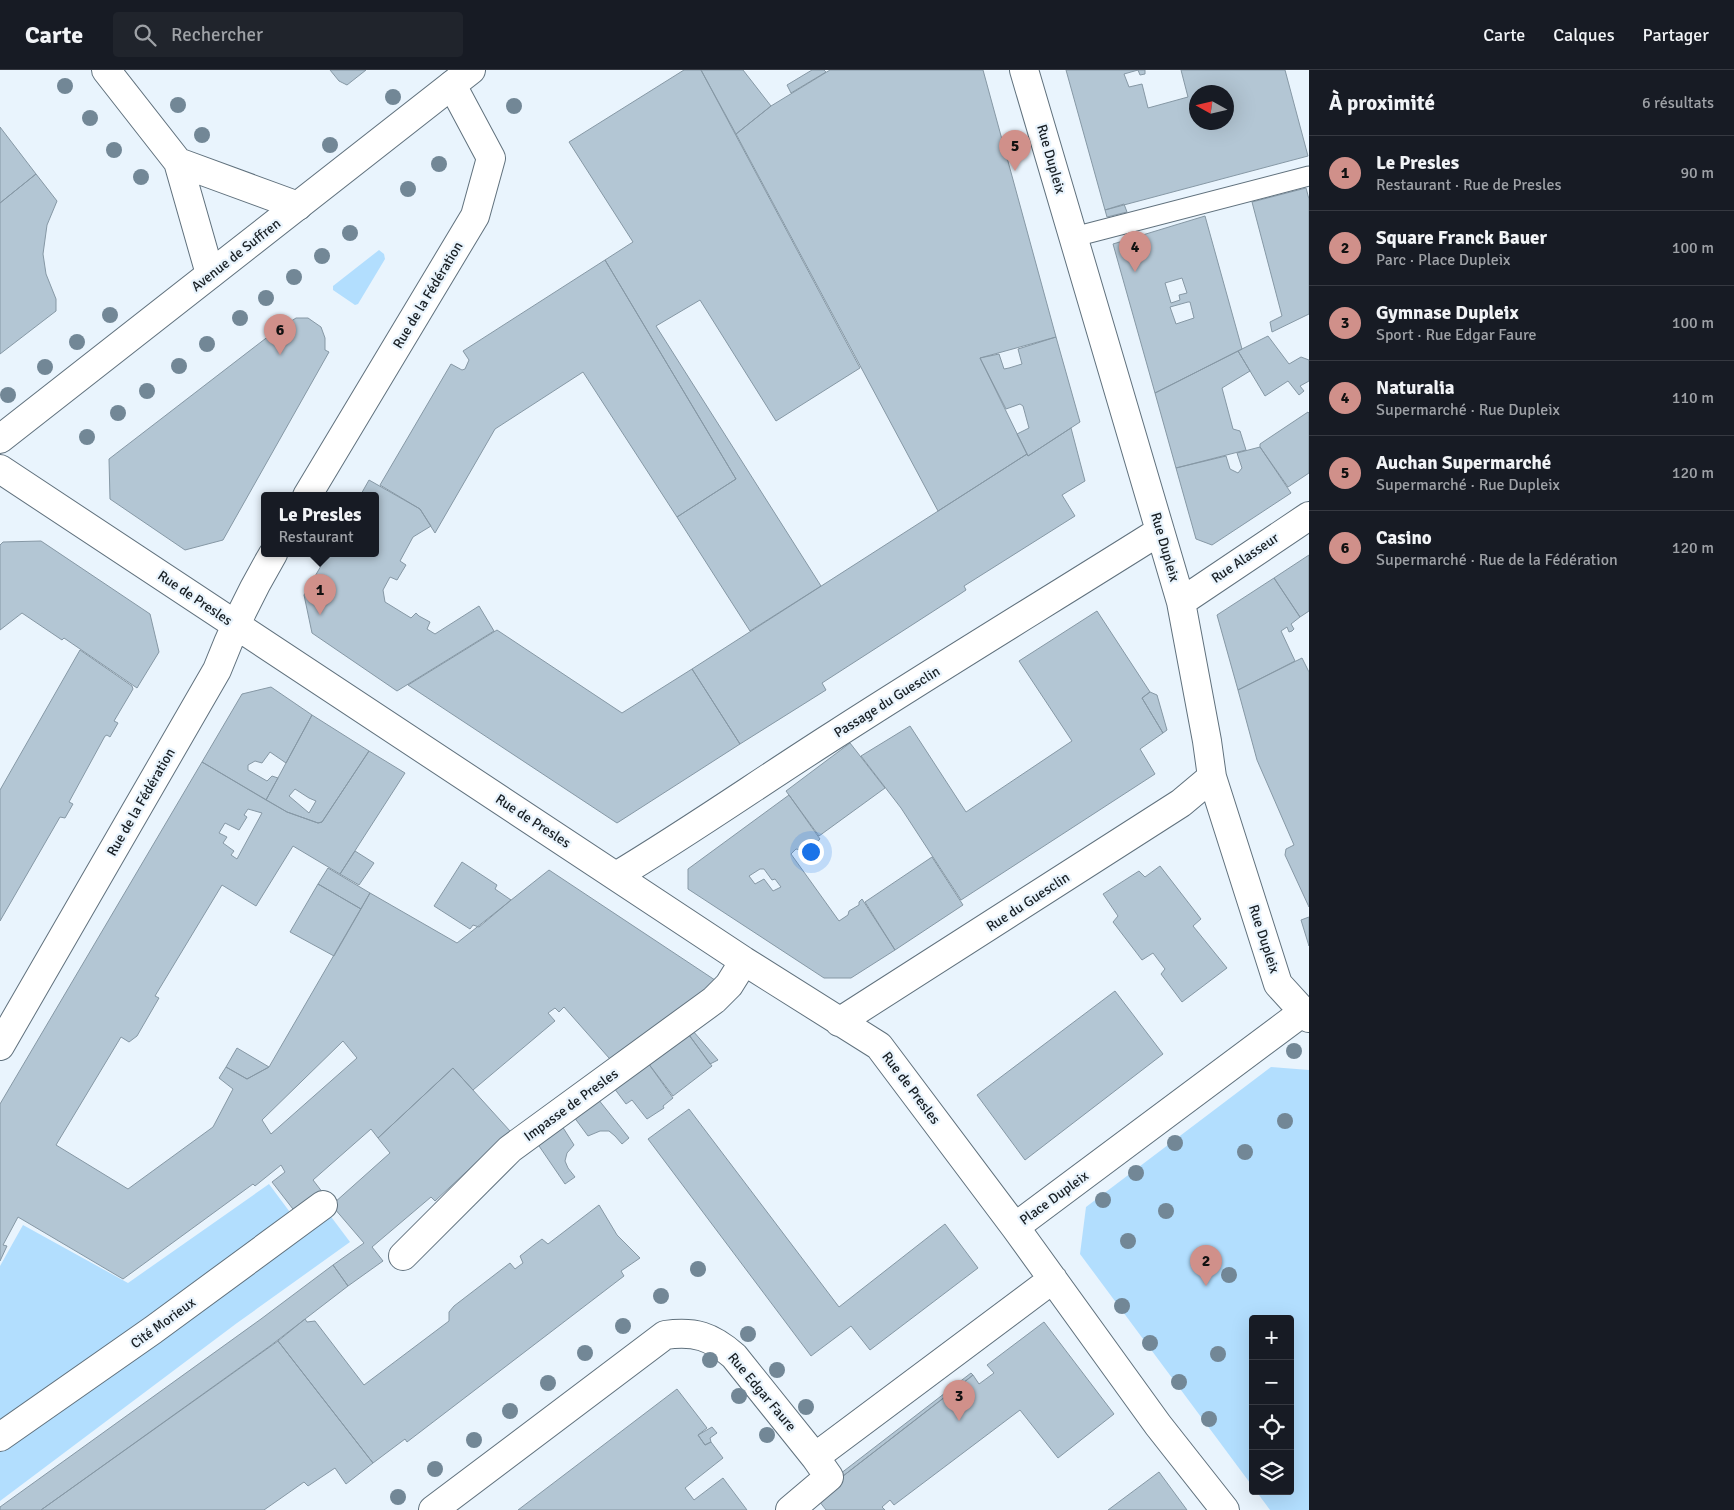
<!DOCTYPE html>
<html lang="fr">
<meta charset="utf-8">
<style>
body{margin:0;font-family:Signika,sans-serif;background:#20242c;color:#f1f3f6}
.controls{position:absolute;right:15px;bottom:15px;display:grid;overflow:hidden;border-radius:5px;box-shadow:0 5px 20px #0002}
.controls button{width:45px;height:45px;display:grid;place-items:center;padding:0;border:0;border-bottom:1px solid #363941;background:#171b24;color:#f1f3f6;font:25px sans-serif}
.compass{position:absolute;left:1189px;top:15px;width:45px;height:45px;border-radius:50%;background:#171b24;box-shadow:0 5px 20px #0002;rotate:278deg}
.you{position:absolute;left:810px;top:781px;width:18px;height:18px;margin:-12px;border:4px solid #fff;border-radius:50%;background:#1a73e8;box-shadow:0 0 0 8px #1a73e833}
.badge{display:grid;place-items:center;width:32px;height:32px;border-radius:50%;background:#d0908a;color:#111;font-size:16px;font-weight:700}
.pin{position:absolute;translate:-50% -41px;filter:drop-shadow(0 1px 2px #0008)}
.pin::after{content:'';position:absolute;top:26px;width:18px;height:15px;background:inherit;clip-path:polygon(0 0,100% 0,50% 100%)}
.popup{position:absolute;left:261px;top:422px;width:118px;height:65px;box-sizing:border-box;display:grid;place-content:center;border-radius:5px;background:#171b24;filter:drop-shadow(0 1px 4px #0005);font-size:16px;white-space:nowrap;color:#9ea1a6}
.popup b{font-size:19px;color:#f1f3f6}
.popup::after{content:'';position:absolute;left:50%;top:100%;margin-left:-10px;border:10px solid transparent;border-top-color:#171b24}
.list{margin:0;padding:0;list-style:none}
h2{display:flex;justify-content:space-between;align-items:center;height:65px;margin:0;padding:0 20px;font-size:21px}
h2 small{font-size:16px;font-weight:400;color:#9ea1a6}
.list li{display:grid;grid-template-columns:32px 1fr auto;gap:15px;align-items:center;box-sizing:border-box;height:75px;padding:0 20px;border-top:1px solid #363941}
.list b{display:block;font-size:19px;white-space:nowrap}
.list p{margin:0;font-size:16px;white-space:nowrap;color:#9ea1a6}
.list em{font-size:16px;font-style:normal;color:#9ea1a6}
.icon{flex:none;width:28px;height:28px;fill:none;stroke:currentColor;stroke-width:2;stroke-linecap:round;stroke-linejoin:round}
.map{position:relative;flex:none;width:1309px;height:1440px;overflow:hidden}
header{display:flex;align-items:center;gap:30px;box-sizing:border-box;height:70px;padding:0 25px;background:#171b24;border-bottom:1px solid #363941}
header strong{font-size:24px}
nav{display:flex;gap:28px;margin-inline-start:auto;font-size:18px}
.search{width:350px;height:45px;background:#20242c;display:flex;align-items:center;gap:12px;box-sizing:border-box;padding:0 18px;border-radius:5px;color:#9ea1a6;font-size:19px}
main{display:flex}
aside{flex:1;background:#171b24}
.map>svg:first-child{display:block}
.green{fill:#b2defe}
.building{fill:#b3c6d4;stroke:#8698a5;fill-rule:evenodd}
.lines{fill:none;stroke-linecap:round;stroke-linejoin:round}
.lane-casing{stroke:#60717d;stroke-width:21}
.street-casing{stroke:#60717d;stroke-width:30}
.secondary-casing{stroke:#60717d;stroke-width:30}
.lane{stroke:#fff;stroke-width:19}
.street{stroke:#fff;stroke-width:28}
.secondary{stroke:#fff;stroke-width:28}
.tree{fill:#728796}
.labels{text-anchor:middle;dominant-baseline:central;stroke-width:4.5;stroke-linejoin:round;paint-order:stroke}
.street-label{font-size:14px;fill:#181f24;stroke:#e9f4fd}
</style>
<header>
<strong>Carte</strong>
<div class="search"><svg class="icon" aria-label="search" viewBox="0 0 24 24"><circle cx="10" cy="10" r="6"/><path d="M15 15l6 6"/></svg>Rechercher</div>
<nav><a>Carte</a><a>Calques</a><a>Partager</a></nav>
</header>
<main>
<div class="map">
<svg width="1309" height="1440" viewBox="0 0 1309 1440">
<rect width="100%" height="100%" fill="#e9f4fd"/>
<path class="green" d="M 379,180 L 384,184 L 385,189 L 358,234 L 355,235 L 333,220 L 333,216 Z
M 1271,997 L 1309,1000 L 1309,1440 L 1270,1440 L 1256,1421 L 1290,1421 L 1290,1249 L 1253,1249 L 1253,1417 L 1080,1184 L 1086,1137 Z
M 269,1114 L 295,1149 L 326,1140 L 350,1172 L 237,1253 L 0,1431 L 0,1196 L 23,1155 L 128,1213 Z"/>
<path class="building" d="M 330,0 L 366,0 L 347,15 L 339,11 Z
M 684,0 L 701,0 L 860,298 L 776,351 L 700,230 L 656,256 L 821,516 L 750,561 L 677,447 L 736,409 L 605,190 L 633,172 L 569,72 Z
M 701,0 L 743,0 L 771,36 L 736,64 Z
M 812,0 L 824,0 L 826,2 L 791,23 L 787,15 Z
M 830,0 L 983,0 L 1056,267 L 980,288 L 1027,384 L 938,441 L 736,64 L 771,36 Z
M 1066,0 L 1145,0 L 1145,4 L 1140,5 L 1138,0 L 1124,4 L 1129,17 L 1142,14 L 1148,38 L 1188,27 L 1181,0 L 1285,0 L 1308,86 L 1105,140 ZM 1196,22 L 1226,22 L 1226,52 L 1196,52 Z
M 0,57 L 36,104 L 0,133 Z
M 36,104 L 57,131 L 47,155 L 43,184 L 46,204 L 56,229 L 56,241 L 0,284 L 0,133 Z
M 1306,118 L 1309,129 L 1309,244 L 1272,262 L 1270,252 L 1282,246 L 1252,132 Z
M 1124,134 L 1127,142 L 1107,147 L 1105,140 Z
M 1205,146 L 1242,279 L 1155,323 L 1113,174 ZM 1182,208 L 1187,223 L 1179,225 L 1180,230 L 1171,233 L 1165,213 ZM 1188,232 L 1190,232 L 1194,248 L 1176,254 L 1170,237 Z
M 605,190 L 736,409 L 677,447 L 583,302 L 495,359 L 435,463 L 420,439 L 380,415 L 451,294 L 462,300 L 465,299 L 469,290 L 463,281 Z
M 296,248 L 308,248 L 321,257 L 325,268 L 325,280 L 329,282 L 223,470 L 185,480 L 110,429 L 109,389 L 274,262 Z
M 1268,266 L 1289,294 L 1301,287 L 1309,290 L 1309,311 L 1300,316 L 1304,321 L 1299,325 L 1288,311 L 1265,326 L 1238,281 Z
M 1056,267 L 1080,352 L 1028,386 L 1017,364 L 1029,358 L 1023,336 L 1020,334 L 1006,339 L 980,288 L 999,284 L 1004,299 L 1009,298 L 1022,294 L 1018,279 Z
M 1238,281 L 1250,301 L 1222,318 L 1233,359 L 1240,361 L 1246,380 L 1176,398 L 1155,323 Z
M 1308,342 L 1309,343 L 1309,403 L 1288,417 L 1260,377 L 1260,374 Z
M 1071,358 L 1085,411 L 1062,425 L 1075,446 L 964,516 L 966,520 L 960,524 L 822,613 L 826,620 L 740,674 L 692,599 L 1027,384 L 1028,386 Z
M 1260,377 L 1291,423 L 1212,475 L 1196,469 L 1176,398 L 1226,386 L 1230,399 L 1238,403 L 1242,398 L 1237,383 Z
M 369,410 L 420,439 L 431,456 L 413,467 L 400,491 L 406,495 L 397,510 L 390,507 L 383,520 L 385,532 L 411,548 L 416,543 L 419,546 L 430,552 L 427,559 L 435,564 L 479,536 L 494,561 L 397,621 L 312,563 L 304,525 L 328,484 L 375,484 L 375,426 L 360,426 Z
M 41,471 L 150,544 L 159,582 L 137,618 L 64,568 L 62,570 L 22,543 L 0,560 L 0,475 L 3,472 Z
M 1309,485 L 1309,541 L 1300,547 L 1274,508 Z
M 1274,508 L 1300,547 L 1291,554 L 1294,559 L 1292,561 L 1289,562 L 1287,557 L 1281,561 L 1295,591 L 1238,620 L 1217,545 Z
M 1097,541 L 1150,622 L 1142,628 L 1163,663 L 1140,679 L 1155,704 L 961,830 L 901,738 L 861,686 L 910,656 L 966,742 L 1072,671 L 1019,591 Z
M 497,560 L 622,643 L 692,599 L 740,674 L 617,753 L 408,615 Z
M 80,580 L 132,616 L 133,619 L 114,651 L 118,653 L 110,667 L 107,665 L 105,666 L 69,732 L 73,734 L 65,748 L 60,747 L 0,851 L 0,720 Z
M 1302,588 L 1309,602 L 1309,837 L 1285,785 L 1286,779 L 1294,775 L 1257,690 L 1238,620 Z
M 271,617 L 312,645 L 286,693 L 270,682 L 262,693 L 255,691 L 248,695 L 248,700 L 267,711 L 272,706 L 278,708 L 266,730 L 202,692 L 242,624 Z
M 1150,622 L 1157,625 L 1167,660 L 1163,663 L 1142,628 Z
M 312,645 L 369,681 L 322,752 L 318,753 L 287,742 L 266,730 ZM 295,719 L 309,728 L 316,731 L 309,743 L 289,726 Z
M 850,673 L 885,718 L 819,766 L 786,721 Z
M 369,681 L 405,703 L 340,804 L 293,776 L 256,836 L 222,815 L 155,926 L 159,928 L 137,966 L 129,972 L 121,967 L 56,1075 L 128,1119 L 213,1057 L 233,1019 L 219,1008 L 226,997 L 247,1009 L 269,997 L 370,823 L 457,873 L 549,800 L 736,924 L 624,1005 L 564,937 L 559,942 L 555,938 L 548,943 L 555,951 L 473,1020 L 453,998 L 378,1068 L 371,1059 L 313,1110 L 323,1123 L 296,1143 L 272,1112 L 285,1102 L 281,1095 L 255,1116 L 253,1114 L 123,1209 L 18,1147 L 3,1175 L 7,1176 L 0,1191 L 0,1034 L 202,692 L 287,742 L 318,753 L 322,752 ZM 248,739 L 262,743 L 237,789 L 231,785 L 234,781 L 223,773 L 227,767 L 219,763 L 225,753 L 239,760 L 247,747 L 244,745 ZM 343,971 L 357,988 L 271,1064 L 262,1050 Z
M 789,725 L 820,769 L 817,772 L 816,770 L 801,780 L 796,779 L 791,784 L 839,851 L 848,845 L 849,841 L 859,835 L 859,832 L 862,829 L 895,880 L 851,908 L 824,908 L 688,819 L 688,799 ZM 760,799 L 764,799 L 772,810 L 775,809 L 781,817 L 773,821 L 764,809 L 755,814 L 749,806 Z
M 355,781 L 374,793 L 359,815 L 340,804 Z
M 932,787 L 963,835 L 895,880 L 865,832 Z
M 462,792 L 497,815 L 495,819 L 511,830 L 479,857 L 473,855 L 470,859 L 434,836 Z
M 1160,796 L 1201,849 L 1193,856 L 1227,898 L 1182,932 L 1161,904 L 1165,899 L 1153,883 L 1142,890 L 1113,852 L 1118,846 L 1103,824 L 1139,801 L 1145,807 Z
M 328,798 L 370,823 L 361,839 L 318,814 Z
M 318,814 L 361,839 L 334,886 L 290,862 Z
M 1309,847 L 1309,876 L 1301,850 Z
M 1115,921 L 1163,984 L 1025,1090 L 977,1025 Z
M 693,961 L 718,990 L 710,994 L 689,965 Z
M 689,965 L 712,996 L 673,1026 L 648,993 Z
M 237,978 L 269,997 L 247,1009 L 226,997 Z
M 648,993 L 673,1028 L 663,1036 L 664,1038 L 647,1049 L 632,1030 L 626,1034 L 614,1018 Z
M 453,998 L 510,1061 L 435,1131 L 431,1127 L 372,1177 L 383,1191 L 348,1216 L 333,1195 L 364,1173 L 322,1124 L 334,1133 L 390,1083 L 378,1068 Z
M 598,1029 L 629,1068 L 622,1074 L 615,1066 L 609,1061 L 600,1061 L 588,1066 L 574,1047 Z
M 689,1039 L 839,1237 L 945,1154 L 978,1198 L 870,1280 L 851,1256 L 811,1286 L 648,1069 Z
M 562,1056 L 574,1075 L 567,1083 L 565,1091 L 568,1098 L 575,1107 L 565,1114 L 537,1073 Z
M 599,1135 L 617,1165 L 640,1188 L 621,1201 L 624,1206 L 407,1372 L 405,1369 L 373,1393 L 278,1271 L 305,1249 L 307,1252 L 315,1251 L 364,1315 L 449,1251 L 449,1242 L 454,1236 L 510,1193 L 515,1199 L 523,1193 L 520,1186 L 534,1175 L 542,1169 L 548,1174 Z
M 333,1195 L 348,1216 L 270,1276 L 41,1440 L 0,1440 L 0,1437 L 261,1249 Z
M 1044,1252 L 1114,1344 L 1058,1388 L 1020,1340 L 894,1435 L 890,1430 L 882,1437 L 885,1440 L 826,1440 L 816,1427 L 973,1305 L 979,1314 L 994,1303 L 987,1295 Z
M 278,1271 L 373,1393 L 346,1414 L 335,1398 L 308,1416 L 304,1412 L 264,1440 L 41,1440 Z
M 971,1303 L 973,1305 L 967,1310 L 816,1427 L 814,1424 Z
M 677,1319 L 707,1358 L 698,1365 L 705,1375 L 711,1372 L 723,1388 L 685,1418 L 694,1430 L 723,1408 L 747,1440 L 518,1440 Z
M 712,1357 L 717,1363 L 710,1368 L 711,1372 L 705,1375 L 698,1365 Z
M 1159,1402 L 1187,1440 L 1108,1440 Z"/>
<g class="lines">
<g class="lane-casing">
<path id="lane" d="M 1074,167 L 1309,106"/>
</g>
<g class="street-casing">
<path id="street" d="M 106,0 L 178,92 L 210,204
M 1024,0 L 1181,532 L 1207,671 L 1212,707 L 1278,914 L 1309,948
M 178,92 L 298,136
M 0,399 L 744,891 L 879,976 L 1015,1157
M 307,426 L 475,146 L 491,88 L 452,15
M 1181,532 L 1309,446
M 616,806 C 691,761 762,711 836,664 C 943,595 1052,529 1160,461
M 839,952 L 1181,733 L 1212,707
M 0,976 L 217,600 C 233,558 250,523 273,484
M 403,1186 L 510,1079 L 714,930 L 729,915 L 744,891
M 0,1367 L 153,1260 L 323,1135
M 433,1440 L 665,1265 C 695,1261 711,1266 734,1286 L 815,1387 L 1053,1209
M 790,1440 L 829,1407 L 815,1387
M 1225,1440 L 1158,1355 L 1015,1157 L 1303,942"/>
</g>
<g class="secondary-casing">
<path id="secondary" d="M 0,369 L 471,0"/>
</g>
<use href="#lane" class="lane"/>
<use href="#street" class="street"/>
<use href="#secondary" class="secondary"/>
</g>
<g class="tree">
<circle cx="65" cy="16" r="8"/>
<circle cx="393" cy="27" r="8"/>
<circle cx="178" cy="35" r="8"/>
<circle cx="514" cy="36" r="8"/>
<circle cx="90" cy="48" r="8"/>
<circle cx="202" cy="65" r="8"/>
<circle cx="330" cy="75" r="8"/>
<circle cx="114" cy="80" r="8"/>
<circle cx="439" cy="94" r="8"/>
<circle cx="141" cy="107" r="8"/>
<circle cx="408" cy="119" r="8"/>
<circle cx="350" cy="163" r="8"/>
<circle cx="322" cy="186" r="8"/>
<circle cx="294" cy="207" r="8"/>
<circle cx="266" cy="228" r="8"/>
<circle cx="110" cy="245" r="8"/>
<circle cx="240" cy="248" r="8"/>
<circle cx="77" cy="272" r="8"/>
<circle cx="207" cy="274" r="8"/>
<circle cx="179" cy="296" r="8"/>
<circle cx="45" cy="297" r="8"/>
<circle cx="147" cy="321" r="8"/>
<circle cx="8" cy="325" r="8"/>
<circle cx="118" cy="343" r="8"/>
<circle cx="87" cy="367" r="8"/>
<circle cx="1294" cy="981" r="8"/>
<circle cx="1285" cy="1051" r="8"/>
<circle cx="1175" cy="1073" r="8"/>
<circle cx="1245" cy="1082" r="8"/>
<circle cx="1136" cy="1103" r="8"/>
<circle cx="1103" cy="1130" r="8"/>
<circle cx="1166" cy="1141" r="8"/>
<circle cx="1128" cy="1171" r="8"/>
<circle cx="698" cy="1199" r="8"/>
<circle cx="1229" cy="1205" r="8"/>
<circle cx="661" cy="1226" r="8"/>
<circle cx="1122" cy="1236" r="8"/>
<circle cx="623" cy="1256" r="8"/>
<circle cx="748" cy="1264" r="8"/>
<circle cx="1150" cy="1273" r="8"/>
<circle cx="585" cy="1283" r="8"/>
<circle cx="1218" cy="1284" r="8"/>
<circle cx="710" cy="1290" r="8"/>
<circle cx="777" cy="1300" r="8"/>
<circle cx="1179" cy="1312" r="8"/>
<circle cx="548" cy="1313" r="8"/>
<circle cx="739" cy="1326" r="8"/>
<circle cx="806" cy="1337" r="8"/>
<circle cx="510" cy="1341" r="8"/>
<circle cx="1209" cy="1349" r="8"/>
<circle cx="767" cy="1365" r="8"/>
<circle cx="474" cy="1370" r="8"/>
<circle cx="435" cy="1399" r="8"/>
<circle cx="398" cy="1427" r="8"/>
</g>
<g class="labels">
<g class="street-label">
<text transform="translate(1051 89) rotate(74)">Rue Dupleix</text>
<text transform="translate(236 185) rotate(-38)">Avenue de Suffren</text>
<text transform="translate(428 225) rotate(-59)">Rue de la Fédération</text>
<text transform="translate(1165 477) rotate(74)">Rue Dupleix</text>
<text transform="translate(1245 488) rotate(-34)">Rue Alasseur</text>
<text transform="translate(195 528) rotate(34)">Rue de Presles</text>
<text transform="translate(887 632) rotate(-32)">Passage du Guesclin</text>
<text transform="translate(141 732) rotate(-60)">Rue de la Fédération</text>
<text transform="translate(533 751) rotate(33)">Rue de Presles</text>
<text transform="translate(1028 832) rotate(-33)">Rue du Guesclin</text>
<text transform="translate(1264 869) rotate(72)">Rue Dupleix</text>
<text transform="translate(911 1018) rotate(53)">Rue de Presles</text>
<text transform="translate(571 1035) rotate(-36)">Impasse de Presles</text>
<text transform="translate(1054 1128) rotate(-36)">Place Dupleix</text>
<text transform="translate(163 1253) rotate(-36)">Cité Morieux</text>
<text transform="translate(762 1322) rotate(50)">Rue Edgar Faure</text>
</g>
</g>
</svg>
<div class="controls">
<button>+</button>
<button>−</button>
<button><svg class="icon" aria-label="locate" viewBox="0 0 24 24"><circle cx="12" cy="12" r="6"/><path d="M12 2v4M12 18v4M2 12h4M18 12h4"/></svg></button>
<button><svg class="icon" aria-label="layers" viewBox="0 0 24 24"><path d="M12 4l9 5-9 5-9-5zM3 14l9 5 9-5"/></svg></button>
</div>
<svg class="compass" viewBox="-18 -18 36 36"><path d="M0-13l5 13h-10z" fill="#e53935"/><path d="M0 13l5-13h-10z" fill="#9ea1a6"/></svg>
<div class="you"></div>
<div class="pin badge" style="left:320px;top:545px">1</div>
<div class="popup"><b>Le Presles</b>Restaurant</div>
<div class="pin badge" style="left:1206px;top:1216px">2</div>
<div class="pin badge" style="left:959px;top:1351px">3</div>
<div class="pin badge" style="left:1135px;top:202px">4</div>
<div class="pin badge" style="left:1015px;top:101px">5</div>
<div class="pin badge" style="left:280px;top:285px">6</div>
</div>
<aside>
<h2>À proximité<small>6 résultats</small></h2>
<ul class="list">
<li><span class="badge">1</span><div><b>Le Presles</b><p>Restaurant · Rue de Presles</p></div><em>90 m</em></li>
<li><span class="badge">2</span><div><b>Square Franck Bauer</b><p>Parc · Place Dupleix</p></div><em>100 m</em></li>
<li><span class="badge">3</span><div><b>Gymnase Dupleix</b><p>Sport · Rue Edgar Faure</p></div><em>100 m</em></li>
<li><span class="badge">4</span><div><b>Naturalia</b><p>Supermarché · Rue Dupleix</p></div><em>110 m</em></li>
<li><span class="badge">5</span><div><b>Auchan Supermarché</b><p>Supermarché · Rue Dupleix</p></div><em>120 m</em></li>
<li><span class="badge">6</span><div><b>Casino</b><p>Supermarché · Rue de la Fédération</p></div><em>120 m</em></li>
</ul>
</aside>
</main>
